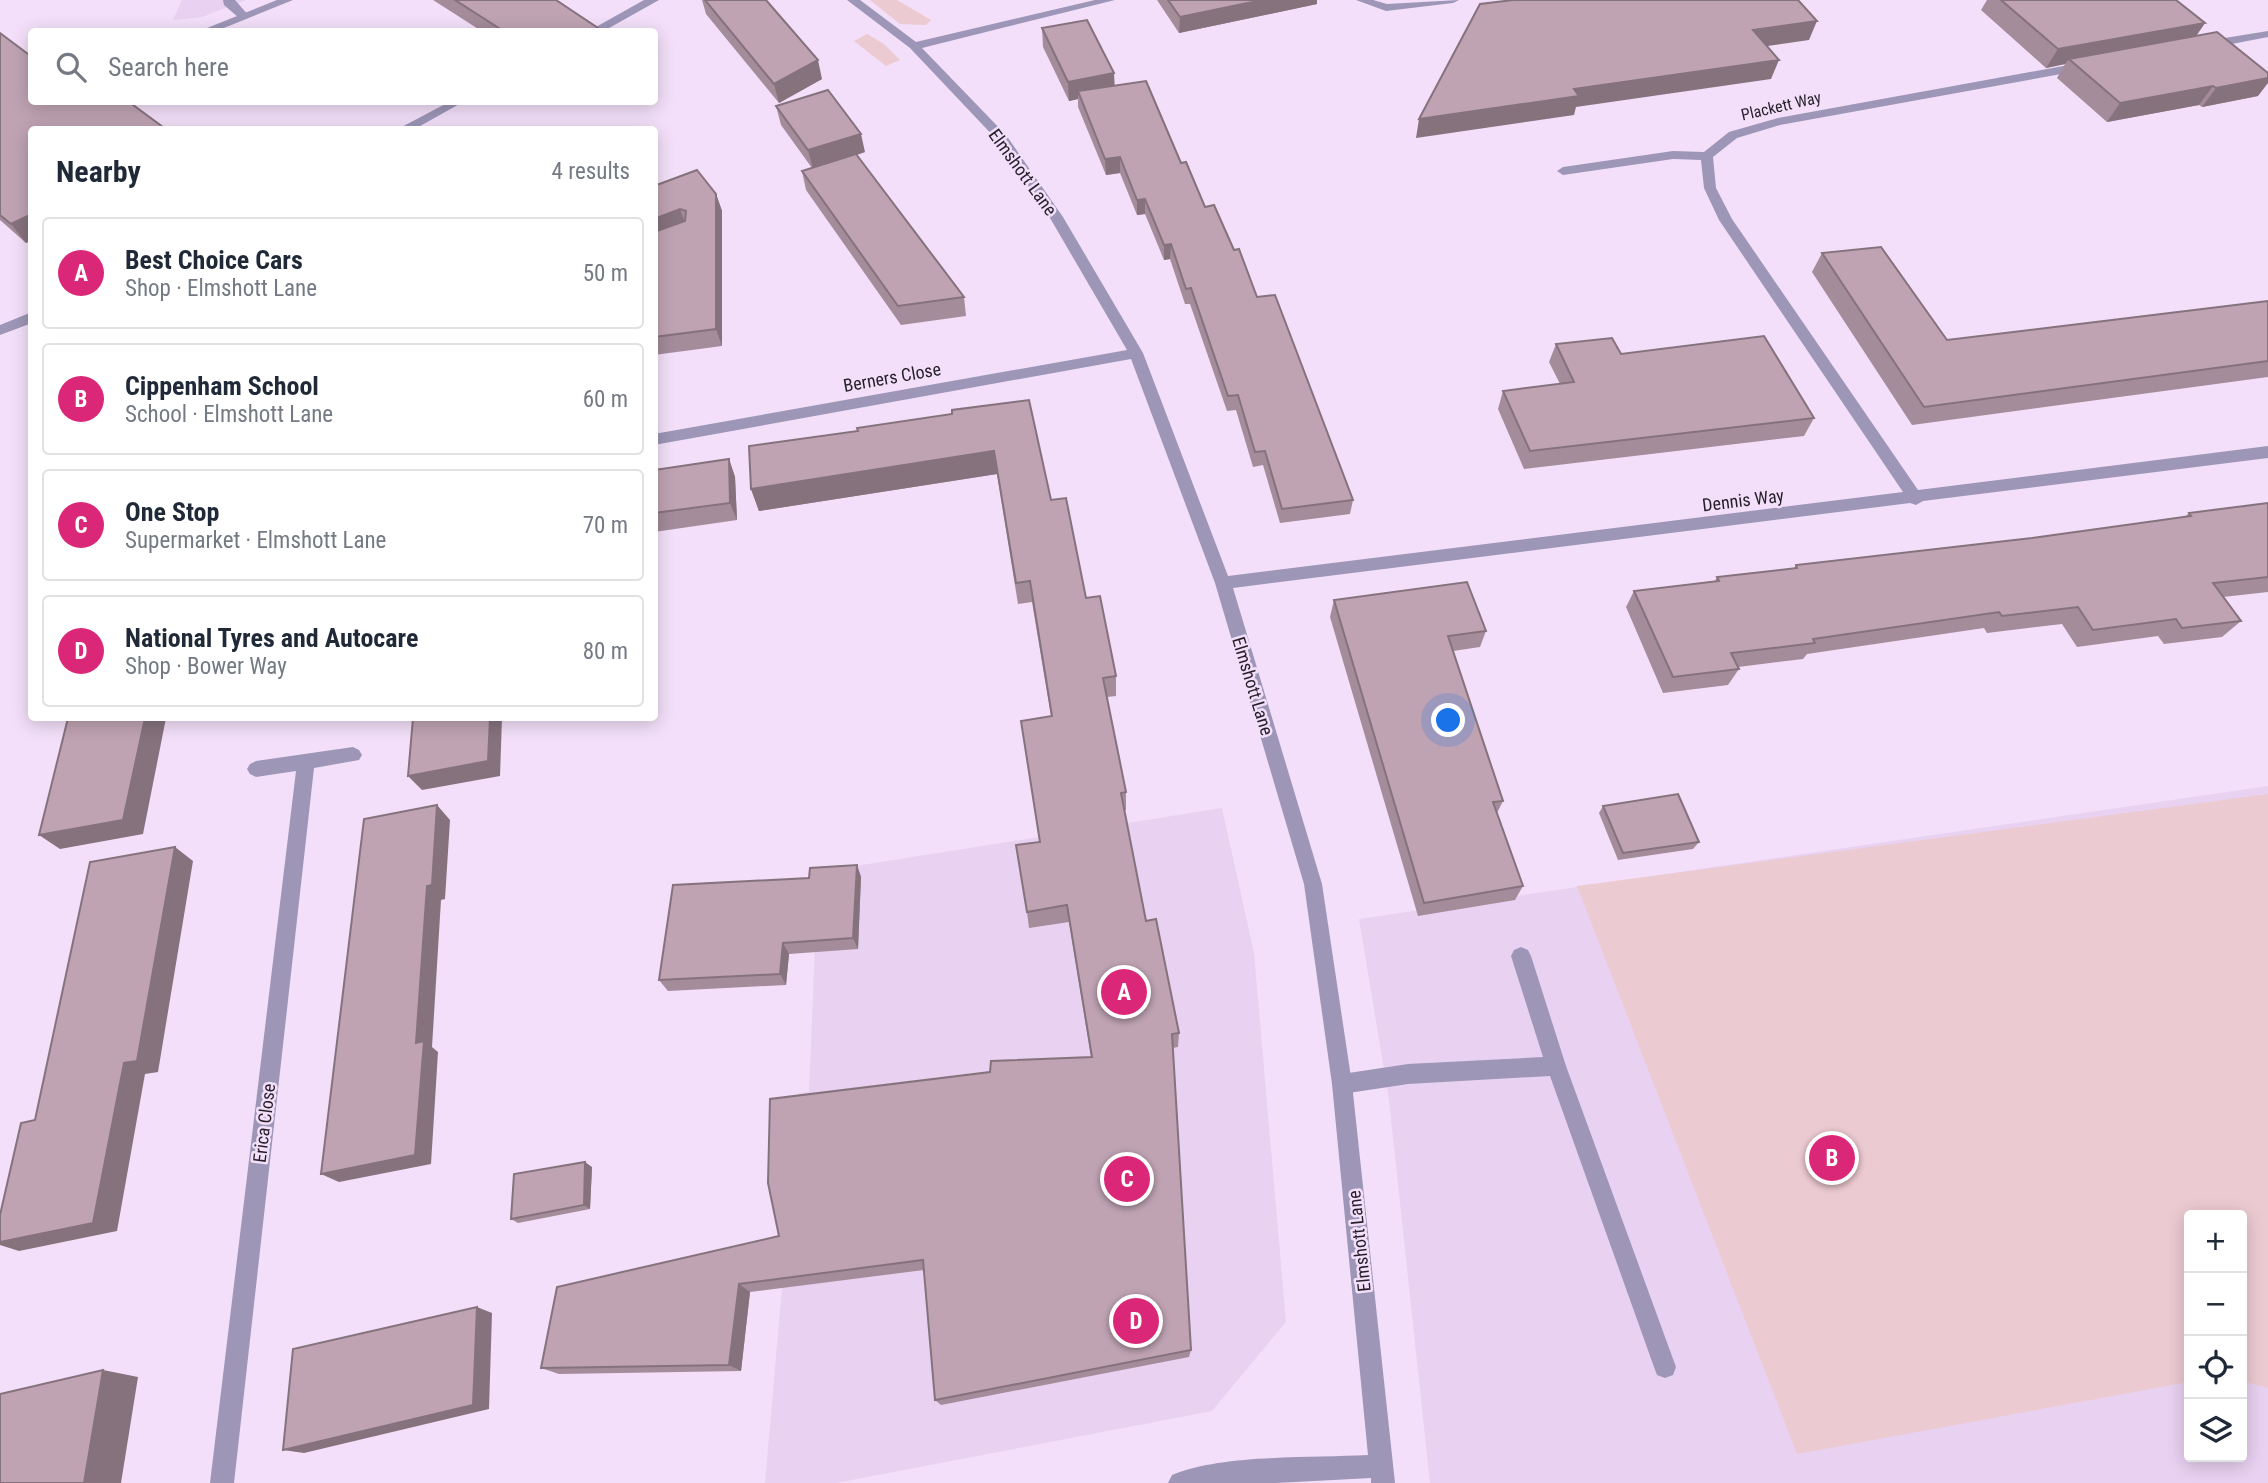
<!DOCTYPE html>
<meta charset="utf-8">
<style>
body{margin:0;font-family:"Roboto Condensed",sans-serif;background:#f6f6f7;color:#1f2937}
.controls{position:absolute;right:21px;bottom:21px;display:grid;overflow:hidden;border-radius:7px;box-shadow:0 4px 18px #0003}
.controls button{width:63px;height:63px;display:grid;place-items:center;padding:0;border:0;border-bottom:2px solid #e0e1e3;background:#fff;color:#1f2937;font:35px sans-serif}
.you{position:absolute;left:1449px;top:721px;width:24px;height:24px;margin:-18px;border:5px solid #fff;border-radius:50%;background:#1a73e8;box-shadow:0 0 0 10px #1a73e833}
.badge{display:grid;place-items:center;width:46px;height:46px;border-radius:50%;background:#db2777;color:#fff;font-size:23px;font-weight:700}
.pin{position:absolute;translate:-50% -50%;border:4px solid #fff;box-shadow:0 2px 7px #0006}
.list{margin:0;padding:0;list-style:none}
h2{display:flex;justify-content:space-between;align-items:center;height:91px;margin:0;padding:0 28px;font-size:30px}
h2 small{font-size:23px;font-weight:400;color:#747a83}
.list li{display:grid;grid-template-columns:46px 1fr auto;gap:21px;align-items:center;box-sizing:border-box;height:112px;margin:0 14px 14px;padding:0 14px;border:2px solid #e0e1e3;border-radius:7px}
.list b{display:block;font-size:26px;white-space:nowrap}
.list p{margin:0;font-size:23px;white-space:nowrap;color:#747a83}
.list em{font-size:23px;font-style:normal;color:#747a83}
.icon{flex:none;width:38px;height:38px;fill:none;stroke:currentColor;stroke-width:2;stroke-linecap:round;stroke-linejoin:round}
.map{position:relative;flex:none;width:2268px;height:1483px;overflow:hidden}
.search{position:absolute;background:#fff;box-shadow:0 4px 18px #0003;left:28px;top:28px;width:630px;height:77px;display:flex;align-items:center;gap:18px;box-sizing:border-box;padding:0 24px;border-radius:7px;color:#747a83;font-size:26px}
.panel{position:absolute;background:#fff;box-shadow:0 4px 18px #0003;left:28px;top:126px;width:630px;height:595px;border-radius:7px}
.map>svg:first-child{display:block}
.built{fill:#e9d1f1;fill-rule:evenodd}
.green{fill:#eccad1}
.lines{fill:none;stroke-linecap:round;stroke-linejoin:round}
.service{fill:#9d96b7;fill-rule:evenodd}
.minor{fill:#9d96b7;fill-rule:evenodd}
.wall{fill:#a48c9a}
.shaded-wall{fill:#86727d}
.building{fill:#bfa3b3;stroke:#86727d;stroke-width:2}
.labels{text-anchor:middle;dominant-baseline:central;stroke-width:5;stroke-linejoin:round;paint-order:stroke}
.far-street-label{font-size:16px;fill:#251e28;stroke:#f3dff9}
.street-label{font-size:18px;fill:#251e28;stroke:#f3dff9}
</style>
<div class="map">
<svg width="2268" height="1483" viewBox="0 0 2268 1483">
<rect width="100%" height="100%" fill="#f3dff9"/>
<path class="built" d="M 182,0 L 246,0 L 202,17 L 173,20 Z
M 2268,786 L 2268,1483 L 1430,1483 L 1389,1100 L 1359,919 ZM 2189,1215 L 2242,1215 L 2242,1457 L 2189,1457 Z
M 1222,808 L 1254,953 L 1286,1322 L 1212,1411 L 836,1483 L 765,1483 L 799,1093 L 809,1092 L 818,872 Z"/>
<path class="green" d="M 870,0 L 897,0 L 931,20 L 926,25 L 900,24 Z
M 867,34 L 884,44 L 900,60 L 886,66 L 854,41 Z
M 2268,794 L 2268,1388 L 2242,1381 L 2242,1215 L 2189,1215 L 2189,1382 L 1797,1454 L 1577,886 Z"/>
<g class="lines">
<path class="service" d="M 223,0 L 235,0 L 249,16 L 247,18 L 239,18 L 224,5 Z
M 1521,947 L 1528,950 L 1531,956 L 1566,1066 L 1676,1367 L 1673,1375 L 1665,1378 L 1657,1375 L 1654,1367 L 1550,1076 L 1408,1084 L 1342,1094 L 1335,1091 L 1332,1084 L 1335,1077 L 1342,1074 L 1408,1064 L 1543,1057 L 1511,956 L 1514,950 Z"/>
<path class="minor" d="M 277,0 L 293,0 L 214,32 L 197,32 Z
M 644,0 L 659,0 L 602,32 L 587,32 Z
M 847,0 L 860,0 L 916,42 L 1095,0 L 1115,0 L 922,48 L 1006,135 L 1063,217 L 1143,353 L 1228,576 L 1903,492 L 1719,220 L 1704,188 L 1701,160 L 1673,159 L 1563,175 L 1557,171 L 1563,167 L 1673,151 L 1704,152 L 1729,132 L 1778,118 L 2085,62 L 2089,63 L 2089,69 L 1780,125 L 1737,138 L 1713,157 L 1716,188 L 1732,219 L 1918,490 L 2268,446 L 2268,458 L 1923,501 L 1916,505 L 1910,503 L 1233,588 L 1322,884 L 1352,1084 L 1395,1483 L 1371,1483 L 1371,1478 L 1276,1483 L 1168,1483 L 1172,1475 C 1222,1454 1312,1458 1368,1455 L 1332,1084 L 1304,884 L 1215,583 L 1131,359 L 654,445 L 654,434 L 1127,350 L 1050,218 L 998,141 L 910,48 Z
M 1356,0 L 1373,0 L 1387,4 L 1459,0 L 1453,3 L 1386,11 Z
M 2268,31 L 2268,37 L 2206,49 L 2200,45 L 2206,41 Z
M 449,102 L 463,102 L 413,130 L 396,130 Z
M 32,312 L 32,323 L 0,335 L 0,325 Z
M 353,747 L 359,750 L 362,755 L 359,760 L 314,768 L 234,1483 L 210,1483 L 296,771 L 256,777 L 250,774 L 247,769 L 250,764 L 256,761 Z"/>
</g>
<path class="wall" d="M 433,0 L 556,0 L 604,32 L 483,32 Z
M 702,0 L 766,0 L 822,79 L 779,103 L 706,14 Z
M 1157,0 L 1317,0 L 1317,4 L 1179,33 Z
M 1987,0 L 2176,0 L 2205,23 L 2196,36 L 2258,96 L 2202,107 L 2199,105 L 2107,122 L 2057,78 L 2065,64 L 2046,68 L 1981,10 Z
M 1042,28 L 1115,86 L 1181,163 L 1205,207 L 1234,250 L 1257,297 L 1353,500 L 1350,514 L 1280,523 L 1263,465 L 1253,467 L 1236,410 L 1227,411 L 1190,304 L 1185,304 L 1170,259 L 1164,260 L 1145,214 L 1137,215 L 1120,173 L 1106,175 L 1078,107 L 1078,99 L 1069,101 L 1043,47 Z
M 0,33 L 32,130 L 32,240 L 26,243 L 0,220 Z
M 776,106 L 865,152 L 857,155 L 964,297 L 966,316 L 901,325 L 806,190 L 802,171 L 812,168 L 781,125 Z
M 654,186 L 716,194 L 722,211 L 722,346 L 654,355 Z
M 1822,253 L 1947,340 L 2268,301 L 2268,377 L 1912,425 L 1812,272 Z
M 1556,344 L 1621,354 L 1814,418 L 1804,436 L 1524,469 L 1498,409 L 1503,391 L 1560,384 L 1549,362 Z
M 952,414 L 1051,500 L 1086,598 L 1116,676 L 1116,696 L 1107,697 L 1126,792 L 1126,810 L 1124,810 L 1146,921 L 1179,1033 L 1178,1047 L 1173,1048 L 1191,1350 L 1189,1357 L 941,1405 L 935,1400 L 924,1270 L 750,1292 L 741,1371 L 559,1374 L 541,1368 L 779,1236 L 990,1072 L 1091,1057 L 1069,922 L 1029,928 L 1027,912 L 1039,842 L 1051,716 L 1032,602 L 1018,604 L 997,474 L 759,511 L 751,489 L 858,431 Z
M 729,459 L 735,477 L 737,520 L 654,532 L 654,470 Z
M 2268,503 L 2268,592 L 2223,597 L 2241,621 L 2222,637 L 2164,644 L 2158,636 L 2077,647 L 2062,624 L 1987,633 L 1984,628 L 1807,654 L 1803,659 L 1738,667 L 1739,669 L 1728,685 L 1663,693 L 1626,607 L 1634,591 L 1715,581 L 1717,577 L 1794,568 L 1796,565 L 2032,538 L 2185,517 L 2189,513 Z
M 1334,600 L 1486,631 L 1480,647 L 1453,651 L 1503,801 L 1497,813 L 1523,886 L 1515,900 L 1418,916 L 1330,617 Z
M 1603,806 L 1699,842 L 1693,849 L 1618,860 L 1599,813 Z
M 857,865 L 861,877 L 858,949 L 789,954 L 786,985 L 668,991 L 659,980 L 809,878 Z
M 592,1167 L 590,1209 L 518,1223 L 511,1219 Z"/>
<path class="shaded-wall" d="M 1262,0 L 1317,0 L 1317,4 L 1179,33 L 1180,17 Z
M 1817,21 L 1809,40 L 1746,49 L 1753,30 Z
M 2205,23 L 2192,42 L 2069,59 L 2065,64 L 2046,68 L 2058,49 Z
M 818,60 L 822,79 L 779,103 L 774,84 Z
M 1779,60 L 1771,79 L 1576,107 L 1574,115 L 1416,138 L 1419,119 L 1574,89 Z
M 1114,73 L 1115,92 L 1078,91 L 1078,99 L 1069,101 L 1068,82 Z
M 2268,78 L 2268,83 L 2258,96 L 2202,107 L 2216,88 Z
M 2213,86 L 2199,105 L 2107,122 L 2120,103 Z
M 861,134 L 865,152 L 813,169 L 808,150 Z
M 1120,157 L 1120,173 L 1106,175 L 1105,159 Z
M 716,194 L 722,211 L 722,346 L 716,329 Z
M 1145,199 L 1145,214 L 1137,215 L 1137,200 Z
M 680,209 L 686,226 L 654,239 L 654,219 Z
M 32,214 L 32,240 L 26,243 L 11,224 Z
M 1171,244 L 1170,259 L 1164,260 L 1164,245 Z
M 994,451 L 997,474 L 759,511 L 751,489 Z
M 729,459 L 735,477 L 737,520 L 730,503 Z
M 145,718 L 166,718 L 143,834 L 60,849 L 39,835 Z
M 490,718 L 502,718 L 500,776 L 422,790 L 408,776 Z
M 437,805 L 450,820 L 445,899 L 441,900 L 432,1047 L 438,1052 L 431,1164 L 339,1182 L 321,1174 L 416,1043 L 427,886 Z
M 175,847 L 193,861 L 158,1072 L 145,1074 L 117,1231 L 19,1251 L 0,1245 L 0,1242 Z
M 857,865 L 861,877 L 858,949 L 853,938 Z
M 783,943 L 789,954 L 786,985 L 780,974 Z
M 585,1162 L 592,1167 L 590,1209 L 584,1205 Z
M 739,1284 L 750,1292 L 741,1371 L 729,1365 Z
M 477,1307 L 492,1313 L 489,1409 L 304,1453 L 283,1450 Z
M 103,1370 L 138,1377 L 121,1483 L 84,1483 Z"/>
<path class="building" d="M 455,0 L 556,0 L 604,32 L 505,32 Z
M 705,0 L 766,0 L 818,60 L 774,84 Z
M 1168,0 L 1262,0 L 1180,17 Z
M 1513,0 L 1798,0 L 1817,21 L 1753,30 L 1779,60 L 1574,89 L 1579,96 L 1419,119 L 1480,4 Z
M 2001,0 L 2176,0 L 2205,23 L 2058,49 Z
M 1087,20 L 1114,73 L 1068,82 L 1042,28 Z
M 2217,32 L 2268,73 L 2268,78 L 2216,88 L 2213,86 L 2120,103 L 2069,59 Z
M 0,33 L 32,57 L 32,102 L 129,102 L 167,130 L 32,130 L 32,214 L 11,224 L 0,215 Z
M 1146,81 L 1181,163 L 1186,162 L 1205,207 L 1214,205 L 1234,250 L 1239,249 L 1257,297 L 1275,295 L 1353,500 L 1282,509 L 1265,451 L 1255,452 L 1238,395 L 1228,396 L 1191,288 L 1186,289 L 1171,244 L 1164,245 L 1145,199 L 1137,200 L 1120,157 L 1105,159 L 1078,91 Z
M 828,90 L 861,134 L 808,150 L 776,106 Z
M 856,154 L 964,297 L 898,306 L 802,171 Z
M 697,170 L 716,194 L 716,329 L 654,337 L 654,232 L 685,221 L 686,211 L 680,209 L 654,219 L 654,186 Z
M 1881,247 L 1947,340 L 2268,301 L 2268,361 L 1924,407 L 1822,253 Z
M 1764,336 L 1814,418 L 1530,451 L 1503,391 L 1574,382 L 1556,344 L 1612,338 L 1621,354 Z
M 1029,400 L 1051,500 L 1066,498 L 1086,598 L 1100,596 L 1116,676 L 1103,678 L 1126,792 L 1121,793 L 1146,921 L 1156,919 L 1179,1033 L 1172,1034 L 1191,1350 L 935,1400 L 923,1260 L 739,1284 L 729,1365 L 541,1368 L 557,1287 L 779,1236 L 768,1183 L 770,1099 L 990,1072 L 991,1061 L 1092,1057 L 1067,905 L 1027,912 L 1016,845 L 1040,842 L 1021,721 L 1052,716 L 1030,581 L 1016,583 L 994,451 L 751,489 L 749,446 L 858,431 L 857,428 L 952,414 L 952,410 Z
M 729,459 L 730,503 L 654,513 L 654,470 Z
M 2268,503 L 2268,577 L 2213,583 L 2241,621 L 2182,628 L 2176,619 L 2093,630 L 2078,607 L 2002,616 L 1999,612 L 1813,639 L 1815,643 L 1731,653 L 1739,669 L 1673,677 L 1634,591 L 1719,581 L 1717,577 L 1797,568 L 1796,565 L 2032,538 L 2191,516 L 2189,513 Z
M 1467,582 L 1486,631 L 1448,636 L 1503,801 L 1493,802 L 1523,886 L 1424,903 L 1334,600 Z
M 68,718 L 145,718 L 123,820 L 39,835 Z
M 413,718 L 490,718 L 488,761 L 408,776 Z
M 1678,794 L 1699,842 L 1623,853 L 1603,806 Z
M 437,805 L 432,885 L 427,886 L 416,1043 L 424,1041 L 415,1155 L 321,1174 L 364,819 Z
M 175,847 L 137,1061 L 124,1063 L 93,1223 L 0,1242 L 0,1215 L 21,1123 L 35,1120 L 90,862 Z
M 857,865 L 853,938 L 783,943 L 780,974 L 659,980 L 673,885 L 809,878 L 810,868 Z
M 585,1162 L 584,1205 L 511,1219 L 514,1174 Z
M 477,1307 L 473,1405 L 283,1450 L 293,1349 Z
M 103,1370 L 84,1483 L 0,1483 L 0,1394 Z"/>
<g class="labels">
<g class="far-street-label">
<text transform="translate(1781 106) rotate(-13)">Plackett Way</text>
</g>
<g class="street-label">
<text transform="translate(1023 172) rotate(54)">Elmshott Lane</text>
<text transform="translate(892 377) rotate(-10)">Berners Close</text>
<text transform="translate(1743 500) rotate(-7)">Dennis Way</text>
<text transform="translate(1253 686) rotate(73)">Elmshott Lane</text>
<text transform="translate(264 1123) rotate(-83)">Erica Close</text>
<text transform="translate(1359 1241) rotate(-96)">Elmshott Lane</text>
</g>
</g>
</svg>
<div class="controls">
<button>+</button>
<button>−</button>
<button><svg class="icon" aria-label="locate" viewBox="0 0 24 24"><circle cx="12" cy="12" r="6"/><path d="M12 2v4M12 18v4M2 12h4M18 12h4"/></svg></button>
<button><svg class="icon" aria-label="layers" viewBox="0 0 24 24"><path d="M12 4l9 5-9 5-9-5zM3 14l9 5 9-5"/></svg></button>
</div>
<div class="you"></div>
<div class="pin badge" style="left:1124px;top:992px">A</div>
<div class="pin badge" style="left:1832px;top:1158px">B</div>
<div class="pin badge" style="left:1127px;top:1179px">C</div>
<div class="pin badge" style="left:1136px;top:1321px">D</div>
<div class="search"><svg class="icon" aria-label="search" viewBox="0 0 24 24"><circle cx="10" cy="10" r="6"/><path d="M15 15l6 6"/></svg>Search here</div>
<section class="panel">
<h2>Nearby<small>4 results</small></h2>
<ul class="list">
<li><span class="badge">A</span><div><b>Best Choice Cars</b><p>Shop · Elmshott Lane</p></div><em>50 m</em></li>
<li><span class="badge">B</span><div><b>Cippenham School</b><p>School · Elmshott Lane</p></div><em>60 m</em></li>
<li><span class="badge">C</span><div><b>One Stop</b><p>Supermarket · Elmshott Lane</p></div><em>70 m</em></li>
<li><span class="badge">D</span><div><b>National Tyres and Autocare</b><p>Shop · Bower Way</p></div><em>80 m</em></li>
</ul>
</section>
</div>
